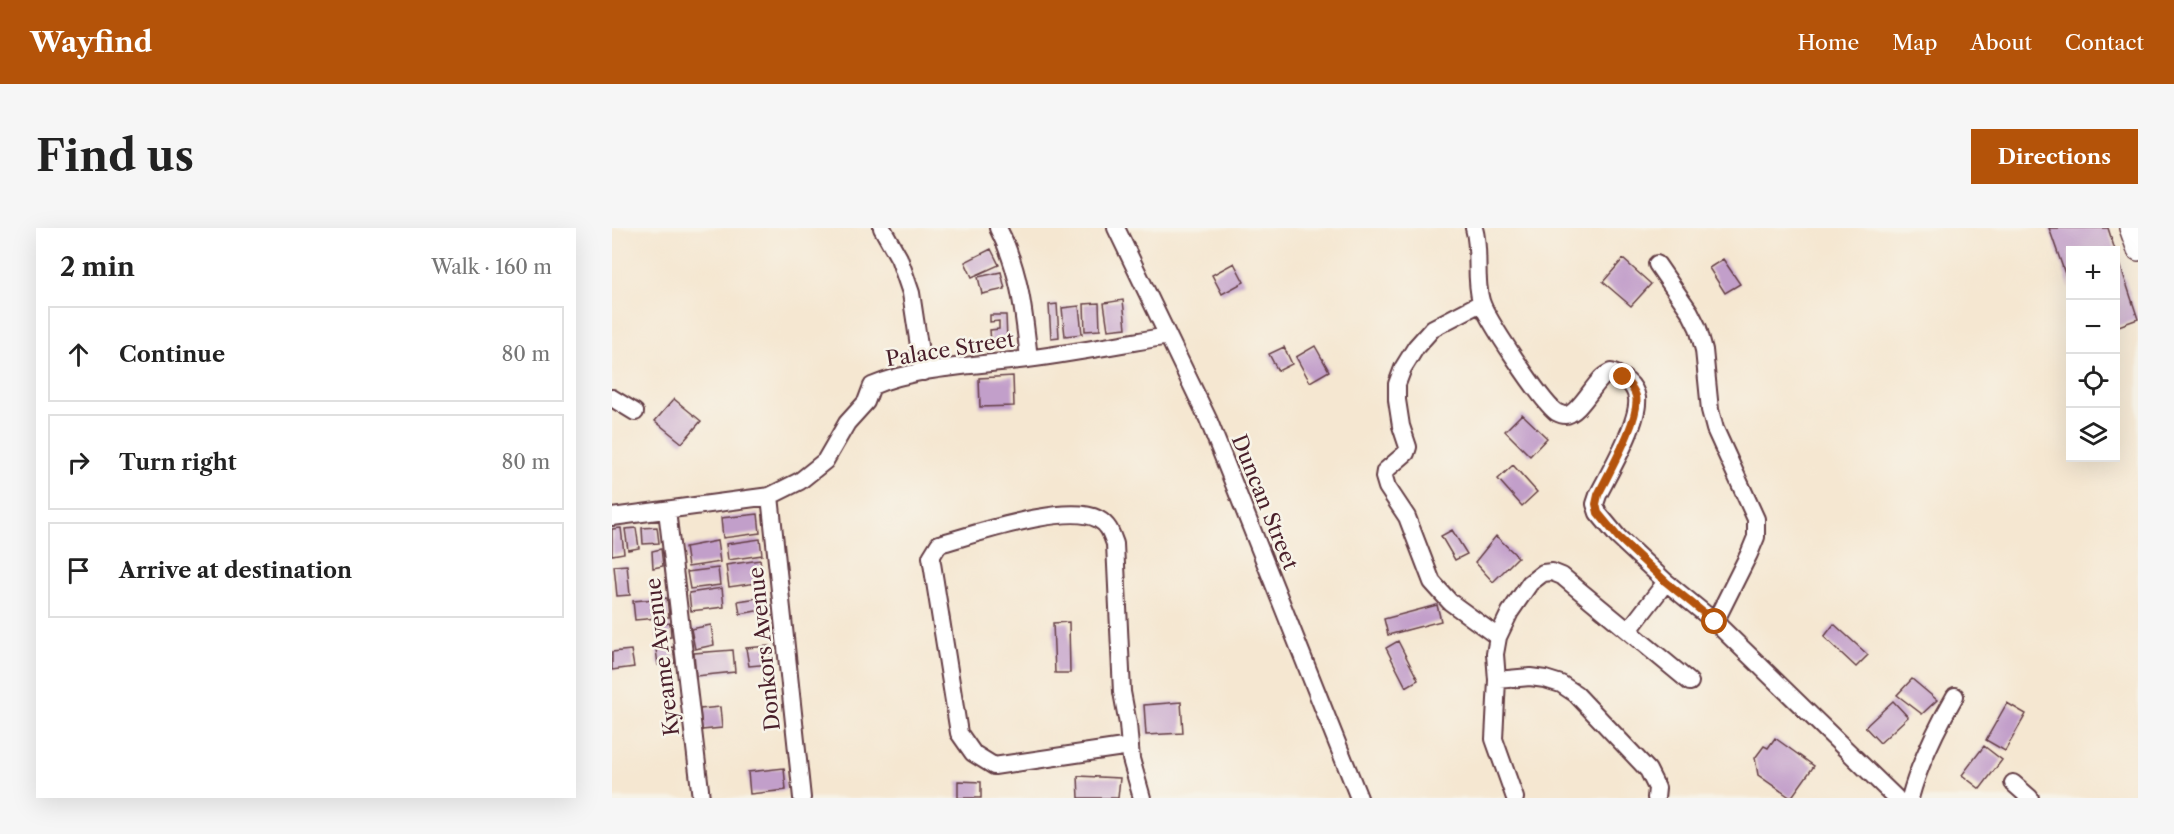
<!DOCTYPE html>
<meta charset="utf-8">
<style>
body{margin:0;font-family:"Libre Caslon Text",serif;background:#f6f6f6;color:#222}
.controls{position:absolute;right:18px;top:18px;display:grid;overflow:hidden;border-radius:0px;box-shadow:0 6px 24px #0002}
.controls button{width:54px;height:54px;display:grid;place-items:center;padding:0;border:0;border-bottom:2px solid #e0e0e0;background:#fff;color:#222;font:30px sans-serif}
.stop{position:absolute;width:18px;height:18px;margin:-14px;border:4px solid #b45309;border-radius:50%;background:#fff}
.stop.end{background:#b45309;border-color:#fff;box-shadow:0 2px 6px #0008}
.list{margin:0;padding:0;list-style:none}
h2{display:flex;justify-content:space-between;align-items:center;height:78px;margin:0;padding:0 24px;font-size:26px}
h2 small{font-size:20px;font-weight:400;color:#767676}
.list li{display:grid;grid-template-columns:39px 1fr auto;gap:18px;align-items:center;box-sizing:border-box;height:96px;margin:0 12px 12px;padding:0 12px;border:2px solid #e0e0e0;border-radius:0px}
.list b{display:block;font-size:22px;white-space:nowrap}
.list em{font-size:20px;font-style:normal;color:#767676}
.icon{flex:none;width:33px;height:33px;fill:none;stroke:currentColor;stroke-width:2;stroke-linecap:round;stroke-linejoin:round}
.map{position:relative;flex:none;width:1526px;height:570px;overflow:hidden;border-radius:0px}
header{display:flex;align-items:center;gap:36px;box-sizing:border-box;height:84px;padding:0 30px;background:#b45309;color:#fff}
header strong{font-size:28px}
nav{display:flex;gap:33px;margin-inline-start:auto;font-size:21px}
.intro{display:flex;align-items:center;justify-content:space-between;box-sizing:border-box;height:144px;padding:0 36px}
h1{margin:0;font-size:42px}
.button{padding:15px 27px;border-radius:0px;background:#b45309;color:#fff;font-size:21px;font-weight:700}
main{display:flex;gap:36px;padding:0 36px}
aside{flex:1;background:#fff;border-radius:0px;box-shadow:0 6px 24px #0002}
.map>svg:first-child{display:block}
.building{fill:#c29fca}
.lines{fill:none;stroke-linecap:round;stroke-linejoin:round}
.minor-casing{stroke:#643d44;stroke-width:20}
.major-casing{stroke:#643d44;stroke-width:24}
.minor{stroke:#fff;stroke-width:16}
.major{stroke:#fff;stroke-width:21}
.route{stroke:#b45309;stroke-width:8}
.labels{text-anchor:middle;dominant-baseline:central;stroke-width:5;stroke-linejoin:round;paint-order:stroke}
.street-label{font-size:21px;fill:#4a1f2b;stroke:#f7f3e8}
</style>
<header>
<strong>Wayfind</strong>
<nav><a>Home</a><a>Map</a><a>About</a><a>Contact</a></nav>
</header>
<div class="intro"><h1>Find us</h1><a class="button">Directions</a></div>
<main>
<aside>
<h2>2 min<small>Walk · 160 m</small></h2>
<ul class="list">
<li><svg class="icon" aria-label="ahead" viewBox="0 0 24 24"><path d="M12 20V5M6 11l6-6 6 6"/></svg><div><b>Continue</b></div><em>80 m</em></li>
<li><svg class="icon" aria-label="right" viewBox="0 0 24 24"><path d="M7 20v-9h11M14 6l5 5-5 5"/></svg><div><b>Turn right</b></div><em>80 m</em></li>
<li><svg class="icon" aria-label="arrive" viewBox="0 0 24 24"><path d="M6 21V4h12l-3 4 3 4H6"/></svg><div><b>Arrive at destination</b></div></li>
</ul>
</aside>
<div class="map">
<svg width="1526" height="570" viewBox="0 0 1526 570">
<rect width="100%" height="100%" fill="#f7f3e8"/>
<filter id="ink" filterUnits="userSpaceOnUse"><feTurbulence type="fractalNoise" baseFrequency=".0167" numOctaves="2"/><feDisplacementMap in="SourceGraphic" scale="12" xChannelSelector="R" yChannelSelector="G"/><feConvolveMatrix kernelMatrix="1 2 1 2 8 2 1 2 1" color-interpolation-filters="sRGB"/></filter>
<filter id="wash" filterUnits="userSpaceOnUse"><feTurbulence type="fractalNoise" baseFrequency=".008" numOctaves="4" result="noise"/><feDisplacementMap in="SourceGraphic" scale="24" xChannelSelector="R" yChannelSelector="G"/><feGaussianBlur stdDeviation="1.35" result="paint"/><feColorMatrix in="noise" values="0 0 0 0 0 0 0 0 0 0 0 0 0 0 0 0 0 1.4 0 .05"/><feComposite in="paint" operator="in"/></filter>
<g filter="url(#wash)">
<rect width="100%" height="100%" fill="#f5e7d1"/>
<g id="blocks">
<path class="building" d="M 1437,0 L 1496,0 L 1503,22 L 1458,22 L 1458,60 Z
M 379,21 L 387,37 L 360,49 L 353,34 Z
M 1504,24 L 1526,91 L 1504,99 Z
M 1011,31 L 1039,56 L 1019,78 L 991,54 Z
M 1111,31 L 1128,56 L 1113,65 L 1097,40 Z
M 622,35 L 632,54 L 610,66 L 600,47 Z
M 389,44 L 393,61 L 370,66 L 366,49 Z
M 511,72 L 514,100 L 496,102 L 492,75 Z
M 487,75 L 488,102 L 473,103 L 472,76 Z
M 445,76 L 447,109 L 439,110 L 437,77 Z
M 467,78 L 470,106 L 453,108 L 450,80 Z
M 378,87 L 394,87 L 395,113 L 379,114 L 378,102 L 387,101 L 387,93 L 378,94 Z
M 703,118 L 717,143 L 698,154 L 684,129 Z
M 672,119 L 680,136 L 666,143 L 657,126 Z
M 401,148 L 402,178 L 368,179 L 367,150 Z
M 62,171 L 89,193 L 70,215 L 43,193 Z
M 910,186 L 935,210 L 918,228 L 893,203 Z
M 901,237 L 925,264 L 910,278 L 886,251 Z
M 146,286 L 148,305 L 111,310 L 109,290 Z
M 45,299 L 47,315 L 31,316 L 30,300 Z
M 9,300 L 12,325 L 0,327 L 0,301 Z
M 24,300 L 27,320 L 16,322 L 13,301 Z
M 840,302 L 855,326 L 843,332 L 829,308 Z
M 884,308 L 906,329 L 881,354 L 863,334 Z
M 148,311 L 150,327 L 116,332 L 114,316 Z
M 105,313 L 108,334 L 76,339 L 73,319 Z
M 49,321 L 51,338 L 41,340 L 40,323 Z
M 148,332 L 151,354 L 117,359 L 114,337 Z
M 15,337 L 18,367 L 5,368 L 2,338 Z
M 106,340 L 108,357 L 78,361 L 75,344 Z
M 110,360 L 112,379 L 79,383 L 77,365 Z
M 153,369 L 155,381 L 128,386 L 126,373 Z
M 55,370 L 57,389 L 23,392 L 21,373 Z
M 825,377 L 829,393 L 776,407 L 772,391 Z
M 457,394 L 458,445 L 443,445 L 441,395 Z
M 58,395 L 59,409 L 45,411 L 44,397 Z
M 1222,396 L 1256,427 L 1244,439 L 1212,409 Z
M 99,397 L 102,417 L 83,421 L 79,401 Z
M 786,413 L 806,452 L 794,459 L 774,420 Z
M 157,418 L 159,436 L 137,438 L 134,420 Z
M 61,419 L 63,435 L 46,437 L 44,421 Z
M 19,422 L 22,439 L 0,442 L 0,424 Z
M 121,422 L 123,444 L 84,448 L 82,425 Z
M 1300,451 L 1325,472 L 1310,486 L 1285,467 Z
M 1281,473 L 1296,489 L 1268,515 L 1253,499 Z
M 569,474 L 571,505 L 534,507 L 532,477 Z
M 1395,475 L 1414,486 L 1393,523 L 1374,512 Z
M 108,479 L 110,500 L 90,502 L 88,481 Z
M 1163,510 L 1202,538 L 1179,570 L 1146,547 L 1143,530 L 1152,518 L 1156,520 Z
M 1372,518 L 1390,532 L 1368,561 L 1350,547 Z
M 172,540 L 174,562 L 138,566 L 136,544 Z
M 466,548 L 508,550 L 506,570 L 467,570 Z
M 346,553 L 369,554 L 369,570 L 346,570 Z"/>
</g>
</g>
<g filter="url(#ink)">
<use href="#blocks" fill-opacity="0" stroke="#643d44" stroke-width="1.5"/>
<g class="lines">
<g class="minor-casing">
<path id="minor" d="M 270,0 L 287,30 L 299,65 L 311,144
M 386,0 C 408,42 412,85 417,131
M 504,0 L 596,191 L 747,570
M 862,0 C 869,24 862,49 869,73 C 874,90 930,174 944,184 C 946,185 950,187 953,187 C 965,187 979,161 988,152 C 991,148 995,146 999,144 C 1010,148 1023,156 1025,170 C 1028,193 997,245 986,267 L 983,276 L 986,285 L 1006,309 L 1054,354 L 1103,394 L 1284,570
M 1045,36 L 1078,84 L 1086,100 L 1092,122 L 1098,182 L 1103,201 L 1144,291 L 1144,309 L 1137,326 L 1103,394
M 869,75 L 821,100 L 804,119 L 791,140 L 785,156 L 785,172 L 789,198 L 796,219 L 794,225 L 773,243 L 772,249 L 775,259 L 795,289 L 820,354 L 838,374 L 886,409
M 0,170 L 23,184
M 158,268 L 190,570
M 55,282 L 89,570
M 0,289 L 158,268 L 188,253 L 213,233 L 235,195 L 254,174 L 260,158 C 308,138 364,138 415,131 C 462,125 509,116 556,108
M 1017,402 L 1054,354
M 885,452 L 918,449 L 933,451 L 949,456 L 964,466 L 1036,542 L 1045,560 L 1044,570
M 518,518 L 382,538 L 361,525 L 347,505 L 319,329 L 327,316 C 361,307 455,274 486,291 C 497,297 499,305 503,316 L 510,464 L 516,496 L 519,531 L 530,570
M 1401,555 L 1418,570
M 903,570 L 882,511 L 885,452 L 883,426 L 886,409 L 898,384 L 918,355 L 931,345 L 940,344 L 950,348 L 1078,454
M 1298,570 C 1308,533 1324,501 1343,468"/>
</g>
<g class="major-casing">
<path id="major" d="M 1518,0 L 1526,22"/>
</g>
<use href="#minor" class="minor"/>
<use href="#major" class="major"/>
</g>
</g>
<g class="lines" filter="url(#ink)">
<path class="route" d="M 1011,149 C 1016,155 1022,160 1024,168 C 1029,190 996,246 986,267 L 984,276 L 986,285 L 1006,309 L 1054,354 L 1103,394"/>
</g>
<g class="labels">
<g class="street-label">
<text transform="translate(338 121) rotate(-9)">Palace Street</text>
<text transform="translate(653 274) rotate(68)">Duncan Street</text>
<text transform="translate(152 421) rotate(-96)">Donkors Avenue</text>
<text transform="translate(50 429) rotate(-97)">Kyeame Avenue</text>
</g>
</g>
</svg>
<div class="controls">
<button>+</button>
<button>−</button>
<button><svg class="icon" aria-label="locate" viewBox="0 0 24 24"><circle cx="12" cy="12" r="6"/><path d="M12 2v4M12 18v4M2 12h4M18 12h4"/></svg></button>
<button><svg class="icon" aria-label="layers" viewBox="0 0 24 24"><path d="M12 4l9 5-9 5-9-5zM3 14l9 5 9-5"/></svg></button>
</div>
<div class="stop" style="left:1103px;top:394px"></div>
<div class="stop end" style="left:1011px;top:149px"></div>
</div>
</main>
